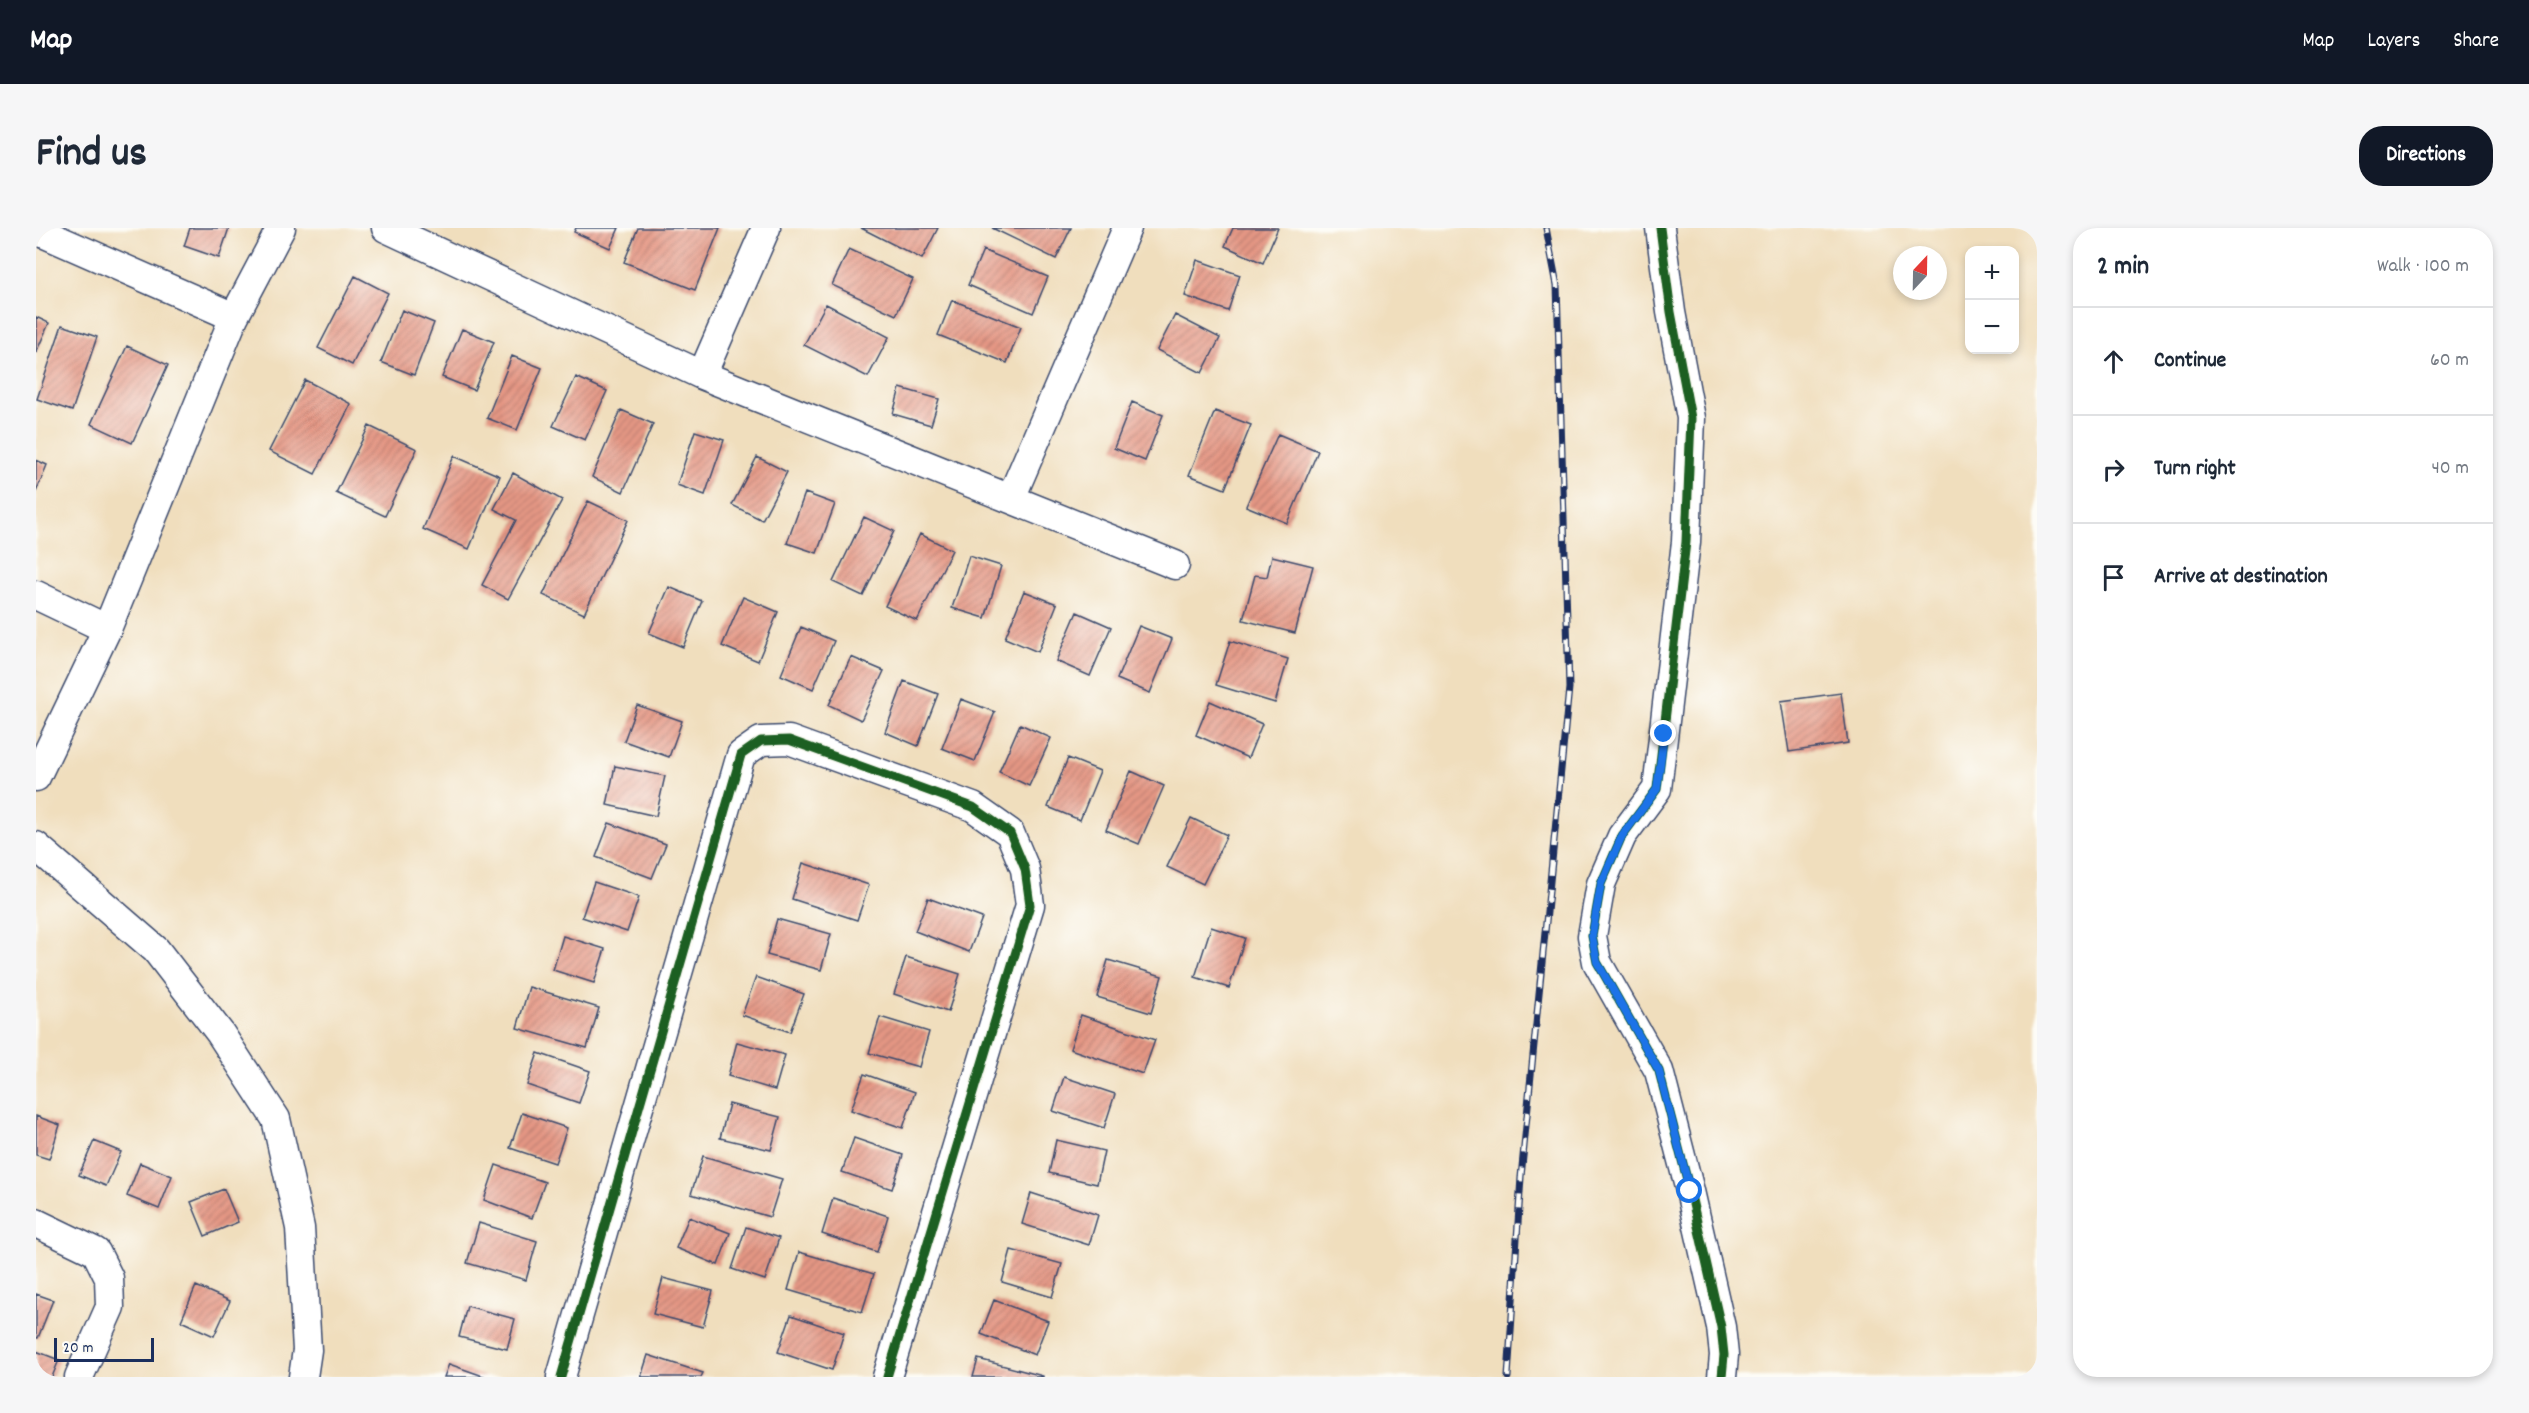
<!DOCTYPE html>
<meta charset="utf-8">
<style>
body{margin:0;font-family:Dekko,sans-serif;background:#f6f6f7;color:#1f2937}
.controls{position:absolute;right:18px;top:18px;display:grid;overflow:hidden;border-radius:12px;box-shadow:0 3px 9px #0003}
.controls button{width:54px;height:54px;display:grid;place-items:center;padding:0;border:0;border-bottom:2px solid #e0e1e3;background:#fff;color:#1f2937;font:30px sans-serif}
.compass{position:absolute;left:1857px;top:18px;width:54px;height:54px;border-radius:50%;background:#fff;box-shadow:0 3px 9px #0003;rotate:22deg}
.scale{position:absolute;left:18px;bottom:15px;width:100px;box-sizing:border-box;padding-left:6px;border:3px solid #1b2f5e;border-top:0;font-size:16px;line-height:21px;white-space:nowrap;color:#1b2f5e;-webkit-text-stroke:4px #fdfcf7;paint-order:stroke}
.stop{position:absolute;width:18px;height:18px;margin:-14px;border:4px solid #1a73e8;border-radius:50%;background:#fff}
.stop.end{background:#1a73e8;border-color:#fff;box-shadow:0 2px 6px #0008}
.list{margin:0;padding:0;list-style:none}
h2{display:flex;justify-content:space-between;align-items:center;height:78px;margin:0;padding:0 24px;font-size:26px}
h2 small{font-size:20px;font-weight:400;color:#747a83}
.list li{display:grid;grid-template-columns:39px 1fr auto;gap:18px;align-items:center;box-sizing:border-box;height:108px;padding:0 24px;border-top:2px solid #e0e1e3}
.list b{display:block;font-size:22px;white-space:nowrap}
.list em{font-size:20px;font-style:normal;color:#747a83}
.icon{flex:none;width:33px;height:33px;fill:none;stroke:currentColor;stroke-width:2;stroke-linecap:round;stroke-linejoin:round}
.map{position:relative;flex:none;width:2001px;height:1149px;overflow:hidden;border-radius:24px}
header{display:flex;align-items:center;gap:36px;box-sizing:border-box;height:84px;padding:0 30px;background:#111827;color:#fff}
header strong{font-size:28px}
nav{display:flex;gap:33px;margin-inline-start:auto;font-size:21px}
.intro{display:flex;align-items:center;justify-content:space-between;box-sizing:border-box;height:144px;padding:0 36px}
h1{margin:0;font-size:42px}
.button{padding:15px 27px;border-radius:24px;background:#111827;color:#fff;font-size:21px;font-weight:700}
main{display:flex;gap:36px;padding:0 36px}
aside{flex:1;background:#fff;border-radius:24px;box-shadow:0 3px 9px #0003}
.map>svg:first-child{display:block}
.building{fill:url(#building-hatch)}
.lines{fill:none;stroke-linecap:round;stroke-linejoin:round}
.minor-casing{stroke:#3b496c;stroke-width:31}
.minor{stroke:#fff;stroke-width:28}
.rail-casing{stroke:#1b2f5e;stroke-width:7}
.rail{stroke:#fdfcf7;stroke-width:4.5;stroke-dasharray:14;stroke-linecap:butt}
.cycleway-casing{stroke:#fdfcf7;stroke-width:13}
.cycleway{stroke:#1b5e20;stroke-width:9}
.route{stroke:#1a73e8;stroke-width:8}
</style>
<header>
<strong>Map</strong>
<nav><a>Map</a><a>Layers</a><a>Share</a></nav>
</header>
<div class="intro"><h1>Find us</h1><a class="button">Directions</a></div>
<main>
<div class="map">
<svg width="2001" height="1149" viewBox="0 0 2001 1149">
<defs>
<pattern id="building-hatch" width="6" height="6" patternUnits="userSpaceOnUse" patternTransform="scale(1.5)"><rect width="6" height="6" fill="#e59784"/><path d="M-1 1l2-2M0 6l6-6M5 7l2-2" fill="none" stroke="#b97c6f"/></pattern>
</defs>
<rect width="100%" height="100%" fill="#fdfcf7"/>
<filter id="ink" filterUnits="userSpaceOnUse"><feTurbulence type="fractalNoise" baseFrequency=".0167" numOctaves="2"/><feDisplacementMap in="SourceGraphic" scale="12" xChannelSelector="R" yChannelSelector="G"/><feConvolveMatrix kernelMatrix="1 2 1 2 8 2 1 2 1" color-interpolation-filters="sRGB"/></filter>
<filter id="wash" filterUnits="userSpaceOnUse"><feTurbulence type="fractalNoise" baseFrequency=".008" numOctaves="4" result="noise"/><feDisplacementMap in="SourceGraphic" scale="24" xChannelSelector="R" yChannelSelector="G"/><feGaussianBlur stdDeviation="1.35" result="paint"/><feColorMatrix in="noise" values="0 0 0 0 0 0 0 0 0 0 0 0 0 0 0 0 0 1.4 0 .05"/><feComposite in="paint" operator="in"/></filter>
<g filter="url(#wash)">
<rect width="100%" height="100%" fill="#f0debd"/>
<g id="blocks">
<path class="building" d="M 154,0 L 193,0 L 183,30 L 148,18 Z
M 540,0 L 583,0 L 574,20 L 538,4 Z
M 602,0 L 684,0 L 659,62 L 588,34 Z
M 825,0 L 902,0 L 886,31 Z
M 956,0 L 1035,0 L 1020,31 Z
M 1197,0 L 1242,0 L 1227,35 L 1189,18 Z
M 813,21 L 877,51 L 860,87 L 796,57 Z
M 947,22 L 1012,49 L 997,85 L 932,57 Z
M 1161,32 L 1204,47 L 1192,83 L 1149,68 Z
M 319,48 L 352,65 L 316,137 L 282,120 Z
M 916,72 L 985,99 L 971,135 L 902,107 Z
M 790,76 L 853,109 L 832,149 L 768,117 Z
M 366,82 L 398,95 L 378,147 L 345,134 Z
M 1139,87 L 1184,110 L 1166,145 L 1121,122 Z
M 0,89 L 13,95 L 0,125 Z
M 26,97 L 61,109 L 36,183 L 1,171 Z
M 426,101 L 458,114 L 438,162 L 406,149 Z
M 91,118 L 132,137 L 96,215 L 55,196 Z
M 476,128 L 506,140 L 481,202 L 451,190 Z
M 540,149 L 571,163 L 549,212 L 517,198 Z
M 269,152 L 315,176 L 279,246 L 233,223 Z
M 864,160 L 903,171 L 895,197 L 857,186 Z
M 1096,174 L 1127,187 L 1109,233 L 1078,220 Z
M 585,182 L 617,196 L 587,264 L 556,249 Z
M 1179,183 L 1215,197 L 1189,261 L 1153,247 Z
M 333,198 L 381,221 L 349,288 L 300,265 Z
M 659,203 L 688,212 L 669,267 L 641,257 Z
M 1242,206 L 1282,223 L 1251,295 L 1210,278 Z
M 418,228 L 464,248 L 433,321 L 387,301 Z
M 721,229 L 751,244 L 726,292 L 696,277 Z
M 0,232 L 11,237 L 0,264 Z
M 477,245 L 526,272 L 472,371 L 446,357 L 480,292 L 458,281 Z
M 769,265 L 799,276 L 781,325 L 751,315 Z
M 552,273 L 592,292 L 548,386 L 507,367 Z
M 828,289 L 858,303 L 827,368 L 797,354 Z
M 884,306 L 916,322 L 881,393 L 849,378 Z
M 933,328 L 965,338 L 949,390 L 916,380 Z
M 1236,328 L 1277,338 L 1259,405 L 1207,392 L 1219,347 L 1231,349 Z
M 633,359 L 666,373 L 647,419 L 613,405 Z
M 988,363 L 1021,376 L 1002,424 L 969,410 Z
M 707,369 L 742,384 L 722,433 L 686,418 Z
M 1041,384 L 1075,399 L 1054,448 L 1020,433 Z
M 1103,398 L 1136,411 L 1114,465 L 1081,451 Z
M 765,399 L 798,413 L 777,461 L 745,447 Z
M 1194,413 L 1252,431 L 1239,475 L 1180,457 Z
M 815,429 L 848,443 L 825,492 L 793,477 Z
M 868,453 L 902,466 L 882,518 L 849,504 Z
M 1805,465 L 1812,515 L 1753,524 L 1745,473 Z
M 925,471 L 959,484 L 939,533 L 906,520 Z
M 1174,473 L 1226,496 L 1212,530 L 1160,507 Z
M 601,477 L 646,493 L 633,529 L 588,513 Z
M 984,496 L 1015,510 L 993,558 L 963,544 Z
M 1032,530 L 1064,543 L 1044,592 L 1012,579 Z
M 579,538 L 629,548 L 620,588 L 571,577 Z
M 1095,543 L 1128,558 L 1103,616 L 1070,602 Z
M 1155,590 L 1191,607 L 1167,656 L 1131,639 Z
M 573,595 L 630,616 L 616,650 L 560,629 Z
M 767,635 L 833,657 L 821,692 L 756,671 Z
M 558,654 L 603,669 L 591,704 L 546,689 Z
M 892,670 L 946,690 L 933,724 L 879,703 Z
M 741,691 L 795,706 L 785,742 L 731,727 Z
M 1175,699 L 1209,710 L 1193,760 L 1159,749 Z
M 527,708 L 569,721 L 558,755 L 517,742 Z
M 870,729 L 924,746 L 912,784 L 858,766 Z
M 1072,732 L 1126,748 L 1115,785 L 1061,769 Z
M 720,749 L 768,766 L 754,804 L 706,787 Z
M 493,759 L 563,780 L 551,820 L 481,800 Z
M 1045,787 L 1119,812 L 1107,846 L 1034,821 Z
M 844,789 L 893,804 L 883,839 L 833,825 Z
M 701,814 L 749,827 L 739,862 L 692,848 Z
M 502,825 L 554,843 L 543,875 L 491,857 Z
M 828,846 L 879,864 L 867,900 L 815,882 Z
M 1028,849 L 1079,866 L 1068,900 L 1017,883 Z
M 693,876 L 744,889 L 735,922 L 684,910 Z
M 486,885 L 531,900 L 519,935 L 474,920 Z
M 0,888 L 24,897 L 13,931 L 0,927 Z
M 818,910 L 867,927 L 856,961 L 806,944 Z
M 1020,912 L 1068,923 L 1061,956 L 1013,945 Z
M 58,913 L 85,924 L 70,958 L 43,947 Z
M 667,928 L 746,951 L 734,989 L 655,966 Z
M 104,935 L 136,948 L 123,981 L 91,968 Z
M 460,937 L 509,954 L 496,990 L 448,972 Z
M 188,961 L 202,994 L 169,1008 L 155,974 Z
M 995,965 L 1062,987 L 1053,1017 L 986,996 Z
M 797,970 L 852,988 L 841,1024 L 786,1006 Z
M 653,989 L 694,1005 L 682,1037 L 640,1020 Z
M 443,995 L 501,1013 L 490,1052 L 431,1035 Z
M 710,999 L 743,1010 L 729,1052 L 696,1041 Z
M 975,1022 L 1026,1036 L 1016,1069 L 966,1054 Z
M 763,1024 L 838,1046 L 826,1084 L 752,1062 Z
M 627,1050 L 677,1063 L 667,1099 L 617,1086 Z
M 160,1058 L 194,1073 L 178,1108 L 145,1093 Z
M 0,1066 L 17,1072 L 2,1110 L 0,1110 Z
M 958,1072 L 1012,1093 L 999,1127 L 945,1106 Z
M 431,1078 L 479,1091 L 471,1121 L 423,1109 Z
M 755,1087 L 808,1105 L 796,1142 L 742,1124 Z
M 0,1123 L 23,1132 L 16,1149 L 0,1149 Z
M 612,1127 L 667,1145 L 665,1149 L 605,1149 Z
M 942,1131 L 1007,1148 L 1007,1149 L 937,1149 Z
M 413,1136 L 450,1149 L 408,1149 Z"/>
</g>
</g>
<g filter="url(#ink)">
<use href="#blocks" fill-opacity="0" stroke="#3b496c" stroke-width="1.5"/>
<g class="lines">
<g class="minor-casing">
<path id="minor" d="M 350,0 L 666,147 L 1139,337
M 1624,0 L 1635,84 L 1655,190 L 1650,314 L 1621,561 L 1586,608 L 1565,656 L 1556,708 L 1561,734 L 1623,843 L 1654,963 L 1685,1099 L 1688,1127 L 1686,1149
M 0,2 L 198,89
M 666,147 L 730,0
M 975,270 L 1091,0
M 0,367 L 71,401
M 0,549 L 71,401 L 198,89 L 245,0
M 0,618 L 120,722 L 184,805 L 240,891 L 264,1000 L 271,1122 L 267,1149
M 0,995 L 60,1024 L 73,1050 L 74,1079 L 43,1149
M 525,1149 L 705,527 L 725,513 L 753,512 L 937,579 L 974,605 L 989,641 L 994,677 L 851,1149"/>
</g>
<use href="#minor" class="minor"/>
<g class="rail-casing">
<path id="rail" d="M 1472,1149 L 1485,949 L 1533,460 L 1521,57 L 1510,0"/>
</g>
<use href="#rail" class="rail"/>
<g class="cycleway-casing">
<path id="cycleway" d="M 1624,0 L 1635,84 L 1655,190 L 1650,314 L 1621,561 L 1586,608 L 1565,656 L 1556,708 L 1561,734 L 1623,843 L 1654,963 L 1685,1099 L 1688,1127 L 1686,1149
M 525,1149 L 705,527 L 725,513 L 753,512 L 937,579 L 974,605 L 989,641 L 994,677 L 851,1149"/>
</g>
<use href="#cycleway" class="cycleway"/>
</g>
</g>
<g class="lines" filter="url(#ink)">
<path class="route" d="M 1628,506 L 1621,561 L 1586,608 L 1565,656 L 1556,708 L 1561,734 L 1623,843 L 1654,963"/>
</g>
</svg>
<div class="controls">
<button>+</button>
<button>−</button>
</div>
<svg class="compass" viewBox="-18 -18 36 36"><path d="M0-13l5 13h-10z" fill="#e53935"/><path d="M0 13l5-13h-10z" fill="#747a83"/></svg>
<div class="scale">20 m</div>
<div class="stop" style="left:1654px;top:963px"></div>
<div class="stop end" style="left:1628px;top:506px"></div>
</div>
<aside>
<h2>2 min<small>Walk · 100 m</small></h2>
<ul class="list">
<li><svg class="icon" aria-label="ahead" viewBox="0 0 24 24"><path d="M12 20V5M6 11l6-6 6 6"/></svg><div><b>Continue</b></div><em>60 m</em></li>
<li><svg class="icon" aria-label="right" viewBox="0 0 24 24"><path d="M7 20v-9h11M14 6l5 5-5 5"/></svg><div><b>Turn right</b></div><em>40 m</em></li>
<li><svg class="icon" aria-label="arrive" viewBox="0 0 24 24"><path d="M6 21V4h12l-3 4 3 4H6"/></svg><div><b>Arrive at destination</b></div></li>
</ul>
</aside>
</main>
